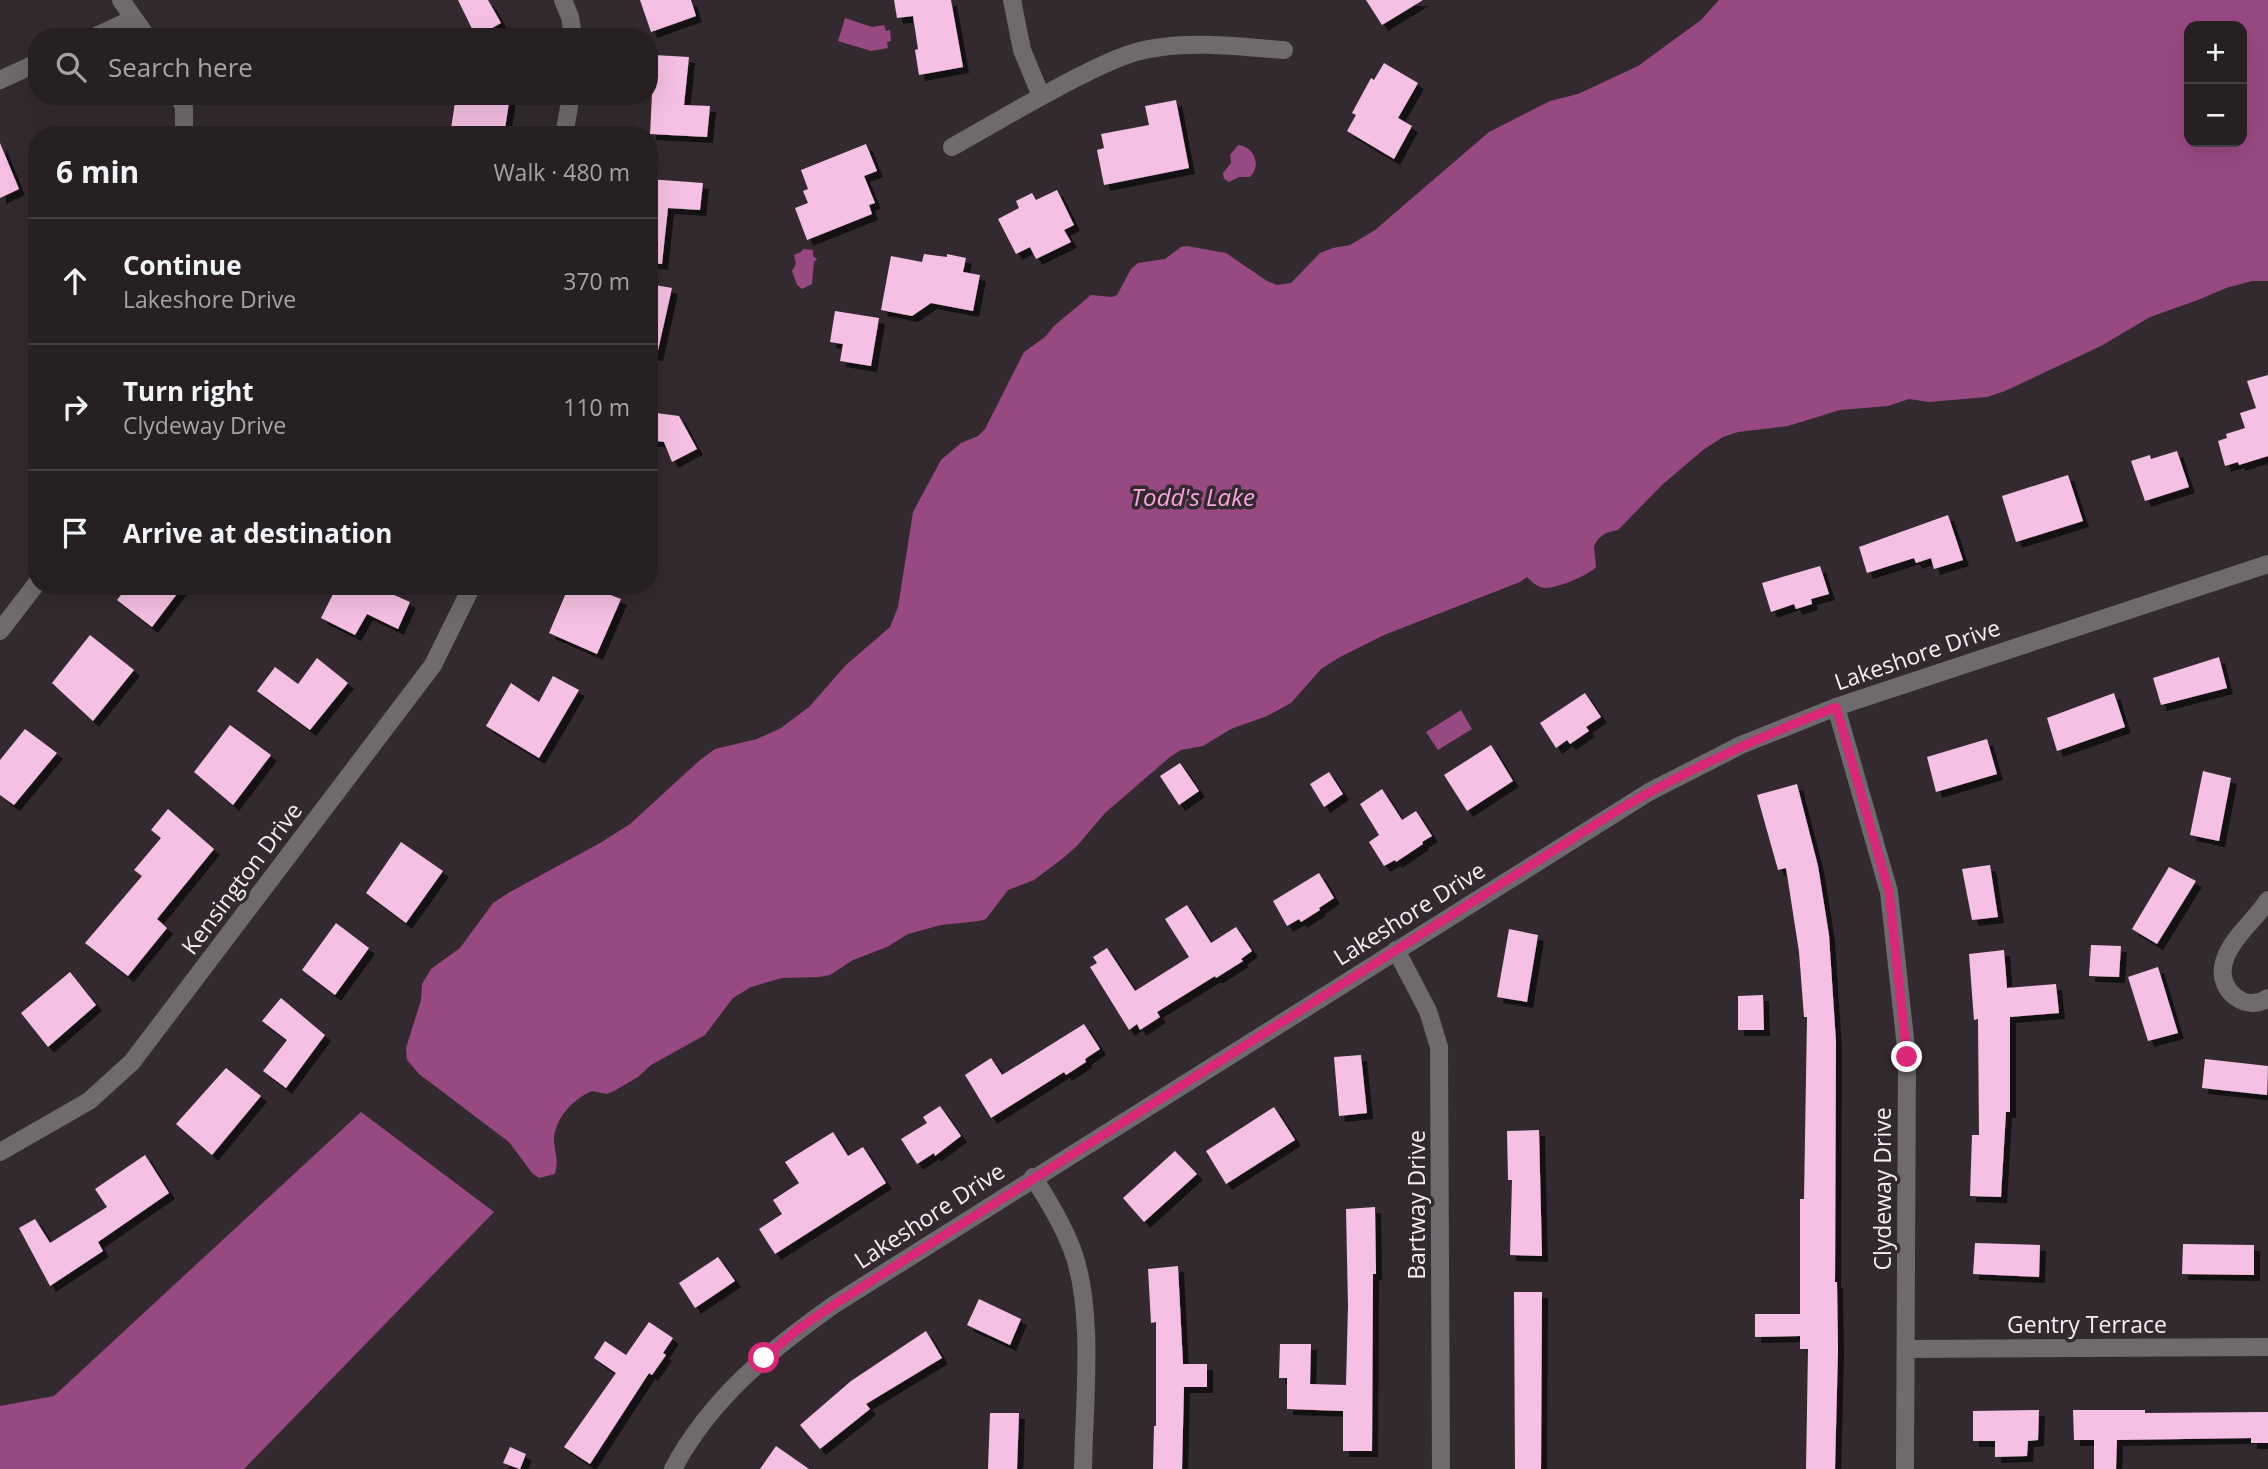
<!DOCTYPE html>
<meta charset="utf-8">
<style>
body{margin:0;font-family:"Open Sans",sans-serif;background:#322d30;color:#f1f3f6}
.controls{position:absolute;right:21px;top:21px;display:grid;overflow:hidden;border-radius:14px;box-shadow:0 7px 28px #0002}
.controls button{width:63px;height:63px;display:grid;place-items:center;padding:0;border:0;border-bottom:2px solid #423e41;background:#262023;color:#f1f3f6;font:35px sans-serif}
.stop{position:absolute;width:21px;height:21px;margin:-16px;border:5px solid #db2777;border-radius:50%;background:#fff}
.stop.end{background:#db2777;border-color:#fff;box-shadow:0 2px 7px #0008}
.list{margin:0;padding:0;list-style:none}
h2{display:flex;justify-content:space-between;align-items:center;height:91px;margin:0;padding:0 28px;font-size:30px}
h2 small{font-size:23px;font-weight:400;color:#a4a3a6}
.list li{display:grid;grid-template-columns:46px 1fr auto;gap:21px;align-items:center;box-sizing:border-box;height:126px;padding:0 28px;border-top:2px solid #423e41}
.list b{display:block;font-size:26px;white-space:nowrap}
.list p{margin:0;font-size:23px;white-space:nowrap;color:#a4a3a6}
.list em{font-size:23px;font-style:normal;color:#a4a3a6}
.icon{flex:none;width:38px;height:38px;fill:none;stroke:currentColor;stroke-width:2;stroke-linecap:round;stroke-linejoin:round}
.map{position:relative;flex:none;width:2268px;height:1469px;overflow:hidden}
.search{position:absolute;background:#262023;box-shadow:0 7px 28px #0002;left:28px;top:28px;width:630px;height:77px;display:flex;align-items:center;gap:18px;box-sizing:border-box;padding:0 24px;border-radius:28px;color:#a4a3a6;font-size:26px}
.panel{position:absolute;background:#262023;box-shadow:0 7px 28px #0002;left:28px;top:126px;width:630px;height:469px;border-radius:28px}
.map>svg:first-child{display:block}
.water{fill:#994982;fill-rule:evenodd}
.building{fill:#f6c0e4;filter:url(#shadow)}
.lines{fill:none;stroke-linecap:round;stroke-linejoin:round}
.street{stroke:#6e6a6d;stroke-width:18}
.route{stroke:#db2777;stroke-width:9}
.labels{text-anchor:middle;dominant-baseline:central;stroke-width:7;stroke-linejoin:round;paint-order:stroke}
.street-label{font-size:23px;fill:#f5eff3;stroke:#322a2f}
.water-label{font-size:24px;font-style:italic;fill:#fca4e0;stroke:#322a2f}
</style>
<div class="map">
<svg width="2268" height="1469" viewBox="0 0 2268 1469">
<defs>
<filter id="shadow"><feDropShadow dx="6" dy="6" stdDeviation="0" flood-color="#0009"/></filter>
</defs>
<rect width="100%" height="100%" fill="#322a2f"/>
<path class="water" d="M 1719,0 L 2268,0 L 2268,281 L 2252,281 L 2226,288 L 2198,300 L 2150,317 L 2101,346 L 2005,391 L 1987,397 L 1929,402 L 1909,399 L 1888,406 L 1840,410 L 1788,426 L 1738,432 L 1723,437 L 1703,450 L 1662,485 L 1618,530 L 1606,533 L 1598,539 L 1594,546 L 1596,567 C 1589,575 1551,592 1540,587 C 1535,585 1530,580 1527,577 L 1520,582 L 1384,635 L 1340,657 L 1321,669 L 1291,703 L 1267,716 L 1231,729 L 1203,746 L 1181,750 L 1170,757 L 1105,813 L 1077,846 L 1062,859 L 1034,880 L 1008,890 L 986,919 L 979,921 L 941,925 L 908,934 L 887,947 L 853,960 L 830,975 L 819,977 L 782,978 L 751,987 L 733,998 L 705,1035 L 651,1065 L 638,1077 L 614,1091 L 607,1094 L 592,1091 C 573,1099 554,1119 554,1141 C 555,1155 559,1159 555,1174 L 539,1178 L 532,1173 L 509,1142 L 419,1074 L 407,1060 L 406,1048 L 421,1000 L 422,984 L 431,969 L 460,948 L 493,903 L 510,892 L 600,843 L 630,824 L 700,760 L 715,749 L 757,739 L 781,728 L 809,707 L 846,665 L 890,627 L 898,607 L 913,512 L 941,460 L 961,443 L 978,436 L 985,429 L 1024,352 L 1045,337 L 1054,326 L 1091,295 L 1112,297 L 1117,295 L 1131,269 L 1138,263 L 1165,259 L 1181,247 L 1187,246 L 1226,253 L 1267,281 L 1277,285 L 1291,283 L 1320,253 L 1333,248 L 1350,245 L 1375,230 L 1489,132 L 1550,101 L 1578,94 L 1638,66 L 1701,20 ZM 2242,26 L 2242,142 L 2189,142 L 2189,26 Z
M 845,18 L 872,27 L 884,25 L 886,31 L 890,30 L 891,41 L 887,42 L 888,48 L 871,51 L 838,41 Z
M 1238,145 C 1254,146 1262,166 1250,177 L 1239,177 L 1229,182 L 1224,179 L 1223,173 L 1231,163 L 1230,155 Z
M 803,249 L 813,250 L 813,256 L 817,259 L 814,262 L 812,284 L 802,289 L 797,285 L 792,271 L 796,264 L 794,255 L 801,252 Z
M 1461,710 L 1472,729 L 1438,750 L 1426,732 Z
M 361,1112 L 494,1212 L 244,1469 L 0,1469 L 0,1406 L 54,1396 Z"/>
<path class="building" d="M 458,0 L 488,0 L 501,23 L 476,37 Z
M 640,0 L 691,0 L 696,16 L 651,32 Z
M 894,0 L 951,0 L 963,67 L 919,75 L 915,50 L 918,49 L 913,16 L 897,18 Z
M 1366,0 L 1423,0 L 1382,25 Z
M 654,55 L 689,57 L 684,105 L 710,106 L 707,137 L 650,134 Z
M 1384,63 L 1418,83 L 1398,118 L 1412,126 L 1394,159 L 1347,131 L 1356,115 L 1352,113 L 1371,78 L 1374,80 Z
M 456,96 L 510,96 L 504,135 L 450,135 Z
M 1176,100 L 1189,168 L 1104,185 L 1097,150 L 1104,148 L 1101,134 L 1149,125 L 1145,106 Z
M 0,143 L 19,189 L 0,198 Z
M 866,144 L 877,171 L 864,176 L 875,203 L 869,205 L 872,214 L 807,240 L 795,208 L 808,203 L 803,191 L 808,189 L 801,170 Z
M 649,179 L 703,183 L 700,210 L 668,208 L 662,264 L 649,263 Z
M 1057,190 L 1074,225 L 1064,230 L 1071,242 L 1036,259 L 1030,247 L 1016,254 L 998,219 L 1019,208 L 1016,201 L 1032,193 L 1036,200 Z
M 924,254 L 947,257 L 947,254 L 966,258 L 963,272 L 980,275 L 973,311 L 931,303 L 912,316 L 881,310 L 891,256 L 922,262 Z
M 649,284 L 672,288 L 657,355 L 649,354 Z
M 835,311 L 879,318 L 871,366 L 840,361 L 843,344 L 830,342 Z
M 2268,375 L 2268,456 L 2239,465 L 2238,462 L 2225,466 L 2218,441 L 2227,438 L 2226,434 L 2245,428 L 2240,413 L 2256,408 L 2247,381 Z
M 649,412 L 679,416 L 697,449 L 672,462 L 664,442 L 649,440 Z
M 2177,451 L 2189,487 L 2145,501 L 2131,461 L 2150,455 L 2151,459 Z
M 2068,475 L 2083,521 L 2016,542 L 2002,496 Z
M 1948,515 L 1963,560 L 1934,569 L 1931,558 L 1916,563 L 1914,558 L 1867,573 L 1859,547 Z
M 1820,566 L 1829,594 L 1811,599 L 1812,604 L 1796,609 L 1794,604 L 1771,612 L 1762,583 Z
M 128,586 L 183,586 L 152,627 L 117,600 Z
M 337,586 L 374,586 L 410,602 L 398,629 L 367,614 L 355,635 L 321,618 Z
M 569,586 L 587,586 L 621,599 L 597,654 L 549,633 Z
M 90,635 L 134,670 L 93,721 L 52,683 Z
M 2219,657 L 2227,688 L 2161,705 L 2153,678 Z
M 317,658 L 348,683 L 310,730 L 257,691 L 275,667 L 298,684 Z
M 553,676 L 579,690 L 539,758 L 486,726 L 511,683 L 539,702 Z
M 1585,693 L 1601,717 L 1586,727 L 1589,731 L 1570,744 L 1567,740 L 1556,748 L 1540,723 Z
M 2114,693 L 2125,727 L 2057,751 L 2047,718 Z
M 230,725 L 271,755 L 233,805 L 194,772 Z
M 25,729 L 57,753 L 14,805 L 0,795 L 0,760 Z
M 1987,739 L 1997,774 L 1936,792 L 1927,757 Z
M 1491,745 L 1513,781 L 1467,811 L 1444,775 Z
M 1180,763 L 1199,791 L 1179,805 L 1160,776 Z
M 2203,771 L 2231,778 L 2219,841 L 2190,835 Z
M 1329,772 L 1343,794 L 1324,807 L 1310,784 Z
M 1797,784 L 1818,866 L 1829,935 L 1836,1042 L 1835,1282 L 1837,1282 L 1838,1349 L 1835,1469 L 1806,1469 L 1808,1349 L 1800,1349 L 1800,1336 L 1755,1337 L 1755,1314 L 1800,1314 L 1800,1199 L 1804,1199 L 1807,1017 L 1804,1017 L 1799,952 L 1786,868 L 1778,870 L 1757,795 Z
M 1382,789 L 1402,820 L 1416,811 L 1432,836 L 1422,842 L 1423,844 L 1396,862 L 1395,860 L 1384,866 L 1369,842 L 1379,835 L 1360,804 Z
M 168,809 L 214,849 L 157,919 L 167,928 L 128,976 L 85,943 L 142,876 L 134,870 L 161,838 L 151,830 Z
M 401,842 L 443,871 L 406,923 L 366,893 Z
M 1990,865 L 1998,917 L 1972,920 L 1962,869 Z
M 2169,867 L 2196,881 L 2157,944 L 2132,929 Z
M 1319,873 L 1334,898 L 1319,908 L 1320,910 L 1301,922 L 1299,919 L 1287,926 L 1273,901 Z
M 1187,905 L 1211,943 L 1236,927 L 1252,951 L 1241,959 L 1243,961 L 1216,978 L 1215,976 L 1157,1012 L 1160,1017 L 1140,1030 L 1137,1024 L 1129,1030 L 1090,967 L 1097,963 L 1093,957 L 1107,948 L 1135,991 L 1189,957 L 1165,919 Z
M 336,923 L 369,948 L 335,995 L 302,970 Z
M 1509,929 L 1538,935 L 1527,1002 L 1497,997 Z
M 2091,945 L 2121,946 L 2119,977 L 2089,976 Z
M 2004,950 L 2007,988 L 2056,984 L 2059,1013 L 2010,1017 L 2010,1112 L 2006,1112 L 2001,1197 L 1970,1196 L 1972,1135 L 1979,1135 L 1978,1019 L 1974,1020 L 1969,954 Z
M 2158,967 L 2178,1033 L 2148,1041 L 2128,977 Z
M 70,972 L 96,1005 L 48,1047 L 21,1013 Z
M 1763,995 L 1764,1030 L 1738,1030 L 1738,996 Z
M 281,998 L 325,1035 L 286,1088 L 263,1071 L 287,1040 L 262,1021 Z
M 1084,1024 L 1100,1049 L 1085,1059 L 1086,1062 L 1066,1075 L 1064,1072 L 991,1118 L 965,1075 L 991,1058 L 1002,1075 Z
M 1361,1055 L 1367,1113 L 1339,1116 L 1334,1057 Z
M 2205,1059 L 2268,1066 L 2267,1095 L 2202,1088 Z
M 226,1068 L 261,1096 L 212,1155 L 176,1124 Z
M 940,1106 L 961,1136 L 935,1156 L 934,1153 L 917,1164 L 901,1139 L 927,1123 L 923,1117 Z
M 1274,1107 L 1295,1140 L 1226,1184 L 1206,1151 Z
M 1539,1130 L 1542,1256 L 1510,1255 L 1512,1180 L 1508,1180 L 1507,1131 Z
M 833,1132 L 848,1156 L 863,1147 L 886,1183 L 775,1254 L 759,1229 L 782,1214 L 773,1200 L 799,1183 L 785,1162 Z
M 1175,1151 L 1197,1174 L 1144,1222 L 1123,1198 Z
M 145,1155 L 169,1193 L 98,1242 L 103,1251 L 50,1286 L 19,1228 L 35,1219 L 50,1243 L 107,1207 L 95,1189 Z
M 1375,1207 L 1376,1274 L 1373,1274 L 1372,1451 L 1343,1451 L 1343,1411 L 1287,1409 L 1287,1378 L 1279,1378 L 1280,1344 L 1311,1344 L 1310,1384 L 1346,1385 L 1348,1306 L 1346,1209 Z
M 1975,1243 L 2040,1245 L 2039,1277 L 1973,1274 Z
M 2183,1244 L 2254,1245 L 2254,1275 L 2182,1274 Z
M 718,1257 L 735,1281 L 695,1308 L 679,1283 Z
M 1178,1266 L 1183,1364 L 1207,1364 L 1207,1387 L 1184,1387 L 1182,1469 L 1153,1469 L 1154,1426 L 1156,1426 L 1156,1322 L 1151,1323 L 1148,1269 Z
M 1514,1292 L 1542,1292 L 1541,1469 L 1515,1469 Z
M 979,1299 L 1021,1319 L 1010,1345 L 967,1325 Z
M 649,1322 L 673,1338 L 663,1353 L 666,1355 L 652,1375 L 649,1373 L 590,1464 L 564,1447 L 616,1373 L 594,1358 L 605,1341 L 626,1355 Z
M 926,1331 L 942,1358 L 866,1404 L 870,1409 L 820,1449 L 800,1425 L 851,1381 Z
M 2039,1410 L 2038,1440 L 2028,1441 L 2027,1456 L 1995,1457 L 1995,1441 L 1973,1441 L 1973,1411 Z
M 2073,1410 L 2145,1410 L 2145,1413 L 2268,1412 L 2268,1443 L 2251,1443 L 2251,1438 L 2117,1440 L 2116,1469 L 2094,1469 L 2094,1440 L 2074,1440 Z
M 990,1413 L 1019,1413 L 1017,1469 L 988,1469 Z
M 776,1446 L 809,1469 L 760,1469 Z
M 510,1447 L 526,1454 L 520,1469 L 503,1463 Z"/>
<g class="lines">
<path class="street" d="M 121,0 L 147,37
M 563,0 L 570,17 L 573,37
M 1012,0 L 1022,50 L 1041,96
M 94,37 L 133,19
M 0,80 L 37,63
M 179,96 L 184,108 L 184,135
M 564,135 L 571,96
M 952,147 C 993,124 1033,100 1074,79 C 1100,66 1126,52 1155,48 C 1197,41 1242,47 1284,50
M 0,631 L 37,583
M 1836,707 L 1889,892 L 1907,1057 L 1905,1469
M 2268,900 C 2254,922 2227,941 2223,967 C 2219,991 2246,1013 2268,998
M 1396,950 L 1428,1011 L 1439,1047 L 1441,1469
M 0,1152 L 89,1101 L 132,1062 L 433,665 L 472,586
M 1033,1177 C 1048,1200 1062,1223 1072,1249 C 1095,1310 1084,1403 1083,1469
M 1906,1349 L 2268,1347
M 673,1469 C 710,1399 771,1349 835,1304 L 1649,792 L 1741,745 L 1836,707 L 2268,564"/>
</g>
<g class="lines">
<path class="route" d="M 764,1358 L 798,1329 L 835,1304 L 1615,812 C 1686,770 1759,737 1836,707 L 1889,892 L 1907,1057"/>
</g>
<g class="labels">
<g class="street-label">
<text transform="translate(1917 654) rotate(-19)">Lakeshore Drive</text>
<text transform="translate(241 878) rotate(-53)">Kensington Drive</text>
<text transform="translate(1409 913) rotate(-32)">Lakeshore Drive</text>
<text transform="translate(1882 1189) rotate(-90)">Clydeway Drive</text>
<text transform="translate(1416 1205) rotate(-90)">Bartway Drive</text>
<text transform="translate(929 1215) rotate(-33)">Lakeshore Drive</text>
<text x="2087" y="1324">Gentry Terrace</text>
</g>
<g class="water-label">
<text x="1193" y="496">Todd's Lake</text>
</g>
</g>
</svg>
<div class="controls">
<button>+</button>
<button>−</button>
</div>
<div class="stop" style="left:764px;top:1358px"></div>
<div class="stop end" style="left:1907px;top:1057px"></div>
<div class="search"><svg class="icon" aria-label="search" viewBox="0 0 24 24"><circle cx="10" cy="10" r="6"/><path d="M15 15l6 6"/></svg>Search here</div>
<section class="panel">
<h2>6 min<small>Walk · 480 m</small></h2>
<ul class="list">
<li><svg class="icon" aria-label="ahead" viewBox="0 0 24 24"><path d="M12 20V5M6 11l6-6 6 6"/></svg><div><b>Continue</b><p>Lakeshore Drive</p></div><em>370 m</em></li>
<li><svg class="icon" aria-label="right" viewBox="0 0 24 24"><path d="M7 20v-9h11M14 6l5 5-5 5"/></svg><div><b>Turn right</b><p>Clydeway Drive</p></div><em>110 m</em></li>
<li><svg class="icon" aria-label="arrive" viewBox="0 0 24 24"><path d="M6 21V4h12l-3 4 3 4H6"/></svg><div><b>Arrive at destination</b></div></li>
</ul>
</section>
</div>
